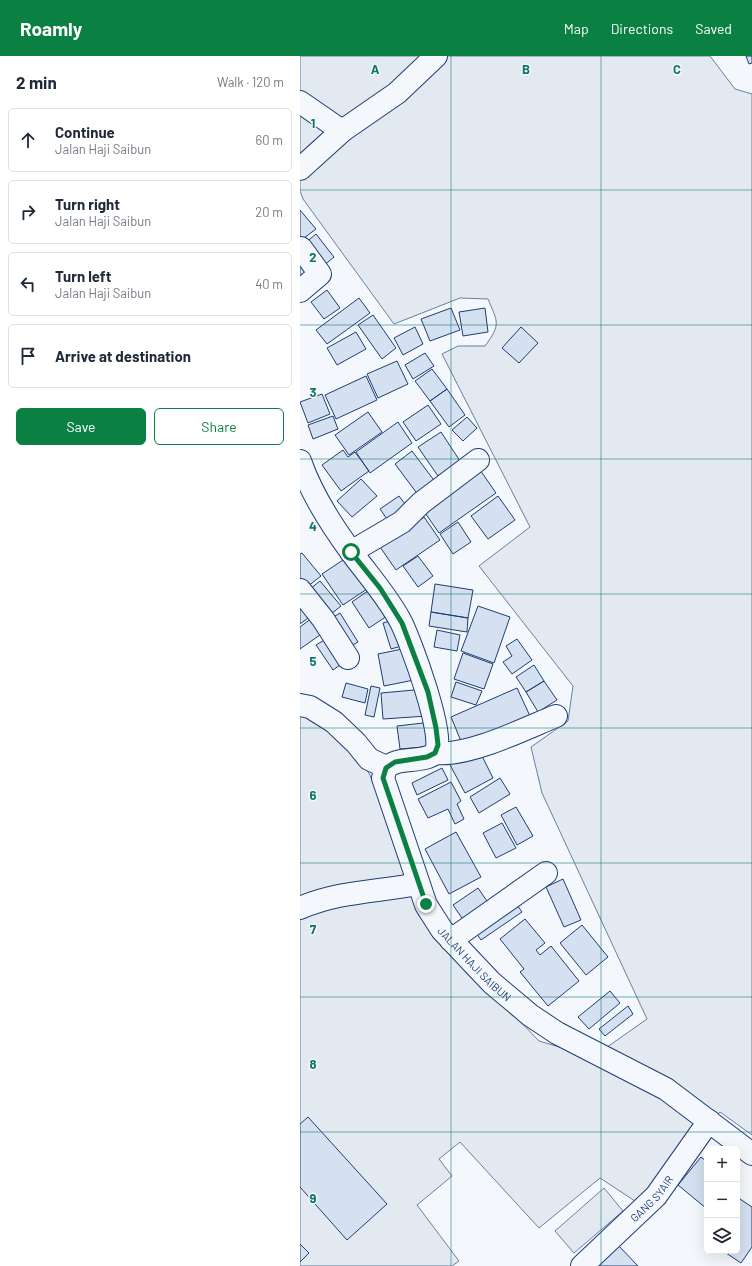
<!DOCTYPE html>
<meta charset="utf-8">
<style>
body{margin:0;font-family:Barlow,sans-serif;background:#f2f2f3;color:#1f2937}
.controls{position:absolute;right:12px;bottom:12px;display:grid;overflow:hidden;border-radius:6px;box-shadow:0 4px 16px #0002}
.controls button{width:36px;height:36px;display:grid;place-items:center;padding:0;border:0;border-bottom:1px solid #e0e1e3;background:#fff;color:#1f2937;font:20px sans-serif}
.stop{position:absolute;width:12px;height:12px;margin:-9px;border:3px solid #0b8043;border-radius:50%;background:#fff}
.stop.end{background:#0b8043;border-color:#fff;box-shadow:0 1px 4px #0008}
.list{margin:0;padding:0;list-style:none}
h2{display:flex;justify-content:space-between;align-items:center;height:52px;margin:0;padding:0 16px;font-size:17px}
h2 small{font-size:13px;font-weight:400;color:#747a83}
.list li{display:grid;grid-template-columns:26px 1fr auto;gap:12px;align-items:center;box-sizing:border-box;height:64px;margin:0 8px 8px;padding:0 8px;border:1px solid #e0e1e3;border-radius:6px}
.list b{display:block;font-size:15px;white-space:nowrap}
.list p{margin:0;font-size:13px;white-space:nowrap;color:#747a83}
.list em{font-size:13px;font-style:normal;color:#747a83}
.actions{display:flex;gap:8px;padding:12px 16px}
.actions a{flex:1;padding:9px 0;border:1px solid #0b8043;border-radius:6px;text-align:center;font-size:14px;color:#0b8043}
.actions .main{background:#0b8043;color:#fff}
.icon{flex:none;width:22px;height:22px;fill:none;stroke:currentColor;stroke-width:2;stroke-linecap:round;stroke-linejoin:round}
.map{position:relative;flex:none;width:452px;height:1210px;overflow:hidden}
header{display:flex;align-items:center;gap:24px;box-sizing:border-box;height:56px;padding:0 20px;background:#0b8043;color:#fff}
header strong{font-size:19px}
nav{display:flex;gap:22px;margin-inline-start:auto;font-size:14px}
main{display:flex}
aside{flex:1;background:#fff}
.map>svg:first-child{display:block}
.green{fill:#e3e9f0;stroke:#687fa3}
.building{fill:#d5e0f0;stroke:#1d3f73}
.lines{fill:none;stroke-linecap:round;stroke-linejoin:round}
.street-casing{stroke:#1d3f73;stroke-width:24}
.street{stroke:#f4f7fb;stroke-width:22}
.route{stroke:#0b8043;stroke-width:5}
.grid{fill:none;stroke:#0f766e;stroke-width:1;stroke-opacity:0.55}
.labels{text-anchor:middle;dominant-baseline:central;stroke-width:3;stroke-linejoin:round;paint-order:stroke}
.street-label{font-size:11px;fill:#1d3f73;stroke:#f4f7fb}
.grid-label{font-size:13px;text-anchor:middle;font-weight:bold;fill:#0f766e;stroke:#f4f7fb;stroke-width:3;stroke-linejoin:round;paint-order:stroke}
</style>
<header>
<strong>Roamly</strong>
<nav><a>Map</a><a>Directions</a><a>Saved</a></nav>
</header>
<main>
<aside>
<h2>2 min<small>Walk · 120 m</small></h2>
<ul class="list">
<li><svg class="icon" aria-label="ahead" viewBox="0 0 24 24"><path d="M12 20V5M6 11l6-6 6 6"/></svg><div><b>Continue</b><p>Jalan Haji Saibun</p></div><em>60 m</em></li>
<li><svg class="icon" aria-label="right" viewBox="0 0 24 24"><path d="M7 20v-9h11M14 6l5 5-5 5"/></svg><div><b>Turn right</b><p>Jalan Haji Saibun</p></div><em>20 m</em></li>
<li><svg class="icon" aria-label="left" viewBox="0 0 24 24"><path d="M17 20v-9H6M10 6l-5 5 5 5"/></svg><div><b>Turn left</b><p>Jalan Haji Saibun</p></div><em>40 m</em></li>
<li><svg class="icon" aria-label="arrive" viewBox="0 0 24 24"><path d="M6 21V4h12l-3 4 3 4H6"/></svg><div><b>Arrive at destination</b></div></li>
</ul>
<div class="actions"><a class="main">Save</a><a>Share</a></div>
</aside>
<div class="map">
<svg width="452" height="1210" viewBox="0 0 452 1210">
<rect width="100%" height="100%" fill="#f4f7fb"/>
<path class="green" d="M 0,0 L 410,0 L 435,33 L 452,38 L 452,1079 L 420,1056 L 338,1147 L 300,1122 L 239,1172 L 160,1086 L 139,1103 L 152,1120 L 117,1149 L 159,1205 L 152,1210 L 0,1210 L 0,651 L 7,652 L 69,717 L 111,819 L 119,860 L 239,985 L 293,1001 L 347,963 L 242,737 L 231,691 L 268,665 L 273,630 L 179,510 L 230,471 L 142,298 L 158,290 L 185,290 C 201,268 198,267 188,243 L 160,242 L 94,268 L 3,143 L 0,135 Z
M 304,1132 L 323,1155 L 274,1197 L 255,1175 Z"/>
<path class="building" d="M 446,0 L 452,0 L 452,7 L 449,8 Z
M 0,154 L 16,173 L 0,185 Z
M 16,178 L 34,201 L 22,211 L 4,188 Z
M 0,203 L 12,218 L 0,228 Z
M 27,234 L 40,252 L 24,263 L 11,246 Z
M 59,242 L 70,257 L 27,288 L 16,274 Z
M 151,252 L 160,274 L 130,285 L 121,263 Z
M 185,252 L 188,276 L 163,280 L 159,256 Z
M 73,259 L 96,292 L 82,303 L 58,269 Z
M 115,271 L 123,288 L 103,299 L 94,282 Z
M 221,271 L 238,287 L 219,307 L 202,292 Z
M 56,276 L 66,293 L 37,309 L 27,292 Z
M 125,297 L 134,310 L 113,323 L 105,309 Z
M 97,305 L 108,328 L 78,342 L 67,318 Z
M 132,313 L 147,333 L 130,345 L 115,325 Z
M 66,320 L 77,344 L 36,363 L 25,339 Z
M 147,333 L 165,359 L 149,371 L 130,345 Z
M 22,338 L 30,358 L 8,367 L 0,346 Z
M 128,349 L 141,368 L 116,385 L 103,366 Z
M 68,356 L 82,376 L 49,399 L 35,379 Z
M 33,360 L 38,373 L 13,383 L 8,369 Z
M 167,361 L 177,372 L 163,385 L 152,374 Z
M 98,366 L 112,387 L 70,417 L 56,396 Z
M 141,376 L 160,405 L 138,420 L 118,391 Z
M 43,394 L 48,401 L 55,396 L 69,415 L 41,435 L 22,409 Z
M 112,395 L 136,427 L 119,440 L 95,408 Z
M 178,411 L 196,437 L 139,477 L 121,451 Z
M 61,423 L 77,440 L 52,461 L 37,445 Z
M 99,440 L 108,452 L 89,466 L 80,453 Z
M 198,440 L 215,464 L 188,483 L 171,460 Z
M 124,461 L 140,484 L 96,514 L 80,491 Z
M 158,466 L 171,486 L 153,498 L 140,478 Z
M 2,497 L 21,520 L 3,534 L 0,531 L 0,498 Z
M 52,498 L 73,529 L 43,549 L 22,518 Z
M 118,500 L 133,520 L 118,531 L 103,510 Z
M 20,525 L 41,550 L 26,562 L 5,537 Z
M 135,528 L 173,534 L 168,562 L 131,556 Z
M 72,532 L 90,558 L 69,572 L 52,546 Z
M 0,538 L 15,557 L 0,568 Z
M 178,550 L 210,561 L 194,607 L 161,595 Z
M 131,556 L 168,562 L 167,576 L 129,570 Z
M 40,557 L 58,586 L 44,594 L 27,565 Z
M 16,559 L 27,574 L 0,593 L 0,571 Z
M 97,563 L 105,589 L 91,593 L 83,567 Z
M 137,574 L 160,579 L 157,595 L 134,591 Z
M 31,580 L 47,604 L 33,614 L 16,589 Z
M 217,583 L 232,604 L 212,618 L 203,606 L 212,600 L 206,590 Z
M 107,592 L 114,624 L 84,630 L 78,598 Z
M 163,597 L 193,608 L 184,633 L 154,623 Z
M 234,609 L 244,625 L 226,636 L 216,621 Z
M 244,625 L 257,644 L 238,656 L 226,636 Z
M 156,626 L 182,635 L 176,649 L 151,641 Z
M 46,627 L 68,633 L 65,647 L 42,641 Z
M 71,630 L 80,632 L 74,661 L 65,659 Z
M 217,632 L 230,660 L 163,690 L 151,661 Z
M 125,633 L 127,660 L 83,663 L 81,637 Z
M 132,666 L 135,690 L 100,693 L 97,670 Z
M 178,692 L 193,722 L 165,737 L 149,707 Z
M 142,712 L 148,724 L 117,739 L 112,727 Z
M 200,722 L 210,738 L 179,757 L 170,741 Z
M 151,726 L 161,745 L 157,748 L 164,763 L 155,768 L 148,753 L 128,762 L 118,743 Z
M 216,751 L 233,780 L 217,789 L 201,759 Z
M 202,767 L 216,792 L 196,802 L 183,777 Z
M 156,776 L 181,821 L 149,838 L 125,793 Z
M 263,823 L 281,864 L 264,871 L 246,831 Z
M 178,832 L 191,851 L 166,868 L 153,849 Z
M 213,843 L 222,856 L 181,884 L 172,871 Z
M 225,863 L 245,887 L 236,894 L 240,899 L 251,890 L 279,925 L 248,950 L 220,916 L 224,913 L 200,883 Z
M 282,869 L 308,901 L 286,919 L 260,887 Z
M 310,935 L 320,947 L 289,973 L 278,961 Z
M 328,950 L 333,958 L 305,980 L 299,973 Z
M 8,1061 L 87,1148 L 47,1184 L 0,1131 L 0,1068 Z
M 401,1101 L 407,1106 L 407,1153 L 378,1129 Z
M 437,1141 L 452,1151 L 452,1191 L 441,1207 L 423,1195 L 437,1195 Z
M 0,1188 L 9,1197 L 0,1206 Z
M 317,1188 L 338,1210 L 293,1210 Z"/>
<g class="lines">
<g class="street-casing">
<g id="street">
<path d="M 0,46 L 42,75"/>
<path d="M 0,113 L 42,75 L 97,37 L 136,0"/>
<path d="M 0,235 L 20,218 L 1,192"/>
<path id="s1" d="M 0,405 C 11,437 32,470 52,497 C 69,520 88,541 101,566 C 110,584 147,683 135,697 C 127,705 107,703 97,706 C 93,707 90,709 86,711 L 83,722 L 126,849 L 142,874 L 172,906 L 192,927 L 230,959 L 257,977 L 366,1033 L 452,1098"/>
<path d="M 51,496 L 102,466 L 121,447 L 178,404"/>
<path d="M 0,534 L 23,563 L 48,602"/>
<path d="M 0,649 L 10,651 L 34,666 L 56,687 L 69,703 L 86,711"/>
<path d="M 135,697 C 168,701 224,673 256,660"/>
<path d="M 0,852 C 40,835 76,836 118,828"/>
<path d="M 151,884 L 246,817"/>
<path id="s2" d="M 282,1210 L 356,1140 L 409,1065"/>
</g>
</g>
<use href="#street" class="street"/>
</g>
<g class="lines">
<path class="route" d="M 51,496 L 80,532 L 102,567 L 128,636 L 136,672 L 138,689 L 135,697 L 127,701 L 95,706 L 86,712 L 83,722 L 126,848"/>
</g>
<path class="grid" d="M 151,0 L 151,1210M 301,0 L 301,1210M 0,134 L 452,134M 0,269 L 452,269M 0,403 L 452,403M 0,538 L 452,538M 0,672 L 452,672M 0,807 L 452,807M 0,941 L 452,941M 0,1076 L 452,1076"/>
<g class="labels">
<g class="street-label">
<text stroke="none"><textPath href="#s1" startOffset="602">JALAN HAJI SAIBUN</textPath></text>
<text stroke="none"><textPath href="#s2" startOffset="97">GANG SYAIR</textPath></text>
</g>
</g>
<g class="grid-label">
<text x="75" y="18">A</text>
<text x="226" y="18">B</text>
<text x="377" y="18">C</text>
<text x="13" y="72">1</text>
<text x="13" y="206">2</text>
<text x="13" y="341">3</text>
<text x="13" y="475">4</text>
<text x="13" y="610">5</text>
<text x="13" y="744">6</text>
<text x="13" y="878">7</text>
<text x="13" y="1013">8</text>
<text x="13" y="1147">9</text>
</g>
</svg>
<div class="controls">
<button>+</button>
<button>−</button>
<button><svg class="icon" aria-label="layers" viewBox="0 0 24 24"><path d="M12 4l9 5-9 5-9-5zM3 14l9 5 9-5"/></svg></button>
</div>
<div class="stop" style="left:51px;top:496px"></div>
<div class="stop end" style="left:126px;top:848px"></div>
</div>
</main>
